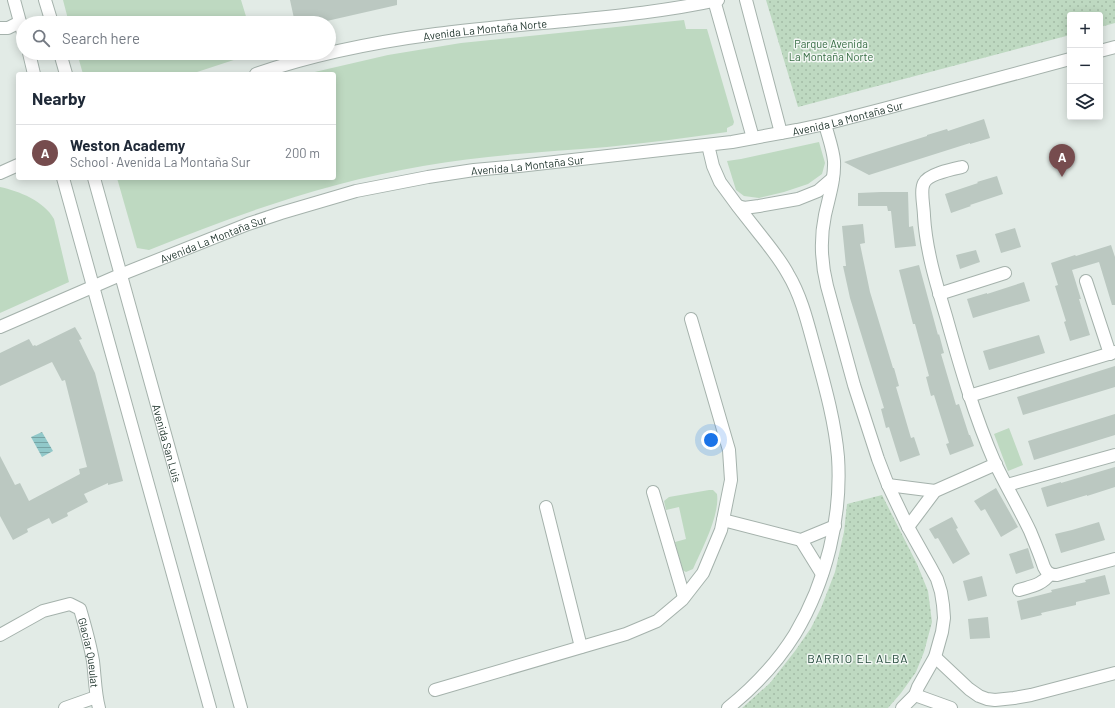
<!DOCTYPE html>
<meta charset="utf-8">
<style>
body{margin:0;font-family:Barlow,sans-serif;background:#f2f2f3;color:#1f2937}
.controls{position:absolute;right:12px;top:12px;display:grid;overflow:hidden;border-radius:4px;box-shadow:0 2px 10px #0003}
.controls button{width:36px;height:36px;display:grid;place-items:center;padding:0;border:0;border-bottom:1px solid #e0e1e3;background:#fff;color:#1f2937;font:20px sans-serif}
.you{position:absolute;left:711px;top:440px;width:14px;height:14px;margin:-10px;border:3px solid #fff;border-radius:50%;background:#1a73e8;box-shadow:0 0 0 6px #1a73e833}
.badge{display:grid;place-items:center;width:26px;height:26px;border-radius:50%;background:#764c4e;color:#fff;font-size:13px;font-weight:700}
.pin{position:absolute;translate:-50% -33px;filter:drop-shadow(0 1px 2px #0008)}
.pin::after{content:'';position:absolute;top:21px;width:14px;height:12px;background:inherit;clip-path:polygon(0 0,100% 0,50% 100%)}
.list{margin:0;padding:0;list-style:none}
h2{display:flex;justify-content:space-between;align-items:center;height:52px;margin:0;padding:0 16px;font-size:17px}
h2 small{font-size:13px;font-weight:400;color:#747a83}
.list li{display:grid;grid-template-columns:26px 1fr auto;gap:12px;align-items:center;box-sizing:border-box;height:56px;padding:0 16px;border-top:1px solid #e0e1e3}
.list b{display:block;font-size:15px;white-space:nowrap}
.list p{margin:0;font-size:13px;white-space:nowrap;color:#747a83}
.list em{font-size:13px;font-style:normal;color:#747a83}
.icon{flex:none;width:22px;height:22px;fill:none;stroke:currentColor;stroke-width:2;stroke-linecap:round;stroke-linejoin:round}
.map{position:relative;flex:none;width:1115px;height:708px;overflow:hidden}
.search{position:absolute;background:#fff;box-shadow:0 2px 10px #0003;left:16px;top:16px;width:320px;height:44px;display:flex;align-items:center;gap:10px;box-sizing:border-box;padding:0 14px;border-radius:22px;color:#747a83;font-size:15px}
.panel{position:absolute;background:#fff;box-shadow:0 2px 10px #0003;left:16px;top:72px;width:320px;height:108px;border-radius:4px}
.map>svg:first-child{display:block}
.grass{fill:#bed9c1}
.park{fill:url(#park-dots)}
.water{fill:url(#water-rules)}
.building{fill:#bbc8c1}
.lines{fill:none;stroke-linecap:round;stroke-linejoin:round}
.minor-casing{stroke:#a5b2ac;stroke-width:14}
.minor{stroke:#fff;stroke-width:12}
.labels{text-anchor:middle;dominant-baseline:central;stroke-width:3;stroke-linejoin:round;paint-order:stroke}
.street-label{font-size:11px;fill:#243931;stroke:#f2f7f4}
.park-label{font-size:11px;fill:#346b41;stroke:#f2f7f4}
.neighbourhood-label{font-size:12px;letter-spacing:1px;fill:#23493a;stroke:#f2f7f4}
</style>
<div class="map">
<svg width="1115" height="708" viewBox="0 0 1115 708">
<defs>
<pattern id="park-dots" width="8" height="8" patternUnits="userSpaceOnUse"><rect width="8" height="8" fill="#bed9c1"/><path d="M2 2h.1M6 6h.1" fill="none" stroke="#a3bba6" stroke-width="1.8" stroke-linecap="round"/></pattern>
<pattern id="water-rules" width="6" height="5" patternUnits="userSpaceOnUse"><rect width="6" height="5" fill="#91c8c9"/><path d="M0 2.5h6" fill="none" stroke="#76a3a4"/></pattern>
</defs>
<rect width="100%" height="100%" fill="#e2ebe6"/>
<path class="grass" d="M 63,0 L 241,0 L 248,23 L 69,23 Z
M 684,20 L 686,29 L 707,29 L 734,122 L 733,125 L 727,128 L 727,132 C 687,138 647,143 607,147 C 545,152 484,155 423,166 C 328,182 238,214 149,250 L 137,248 L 117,178 L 334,178 L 334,74 L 306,74 L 388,55 L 461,43 Z
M 77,53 L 255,53 L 191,74 L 83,74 Z
M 819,142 L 825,163 L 822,174 L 808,184 L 784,192 L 759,198 L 744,196 L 736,190 L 727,161 L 741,159 Z
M 0,187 C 19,191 44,201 54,219 L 69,282 L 0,313 Z
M 1009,428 L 1023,465 L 1008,471 L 994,434 Z
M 709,490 L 713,490 L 717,494 C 720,515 702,549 693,569 L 686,572 L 682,570 L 675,542 L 686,539 L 679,507 L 666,510 L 664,501 L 669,497 Z"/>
<path class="park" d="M 766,0 L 1115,0 L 1115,23 L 1100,27 L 1100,15 L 1070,15 L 1070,35 L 798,107 Z
M 882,495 L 917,564 L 928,591 L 932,622 L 924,652 L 916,672 L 901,693 L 888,708 L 742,708 L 770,683 L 795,651 L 811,628 L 821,608 L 835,572 L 844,532 L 847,504 Z"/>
<path class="water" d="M 42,432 L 53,451 L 42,457 L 31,437 Z"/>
<path class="building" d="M 290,0 L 397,0 L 397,5 L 318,23 L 295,23 Z
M 984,119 L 990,138 L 970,144 L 970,143 L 869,175 L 844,162 L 927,136 L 927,135 L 947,129 L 948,131 Z
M 997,176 L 1003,194 L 970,205 L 971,206 L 951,213 L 945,194 L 978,183 L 977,182 Z
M 881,192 L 908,192 L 909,227 L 913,226 L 916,246 L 895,248 L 891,211 L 888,211 L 887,206 L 858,206 L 858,193 Z
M 863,224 L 865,243 L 860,244 L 870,292 L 893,368 L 894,368 L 899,386 L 896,387 L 911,438 L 914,437 L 920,455 L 900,462 L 889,427 L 886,428 L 881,409 L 884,408 L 850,298 L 843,266 L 846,266 L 842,226 Z
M 1015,228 L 1021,247 L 1001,253 L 995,234 Z
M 1111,245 L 1115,257 L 1115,305 L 1112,305 L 1099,262 L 1072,270 L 1081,299 L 1079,299 L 1090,335 L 1070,341 L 1064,322 L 1066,321 L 1055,286 L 1058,285 L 1051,263 L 1075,255 L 1076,256 Z
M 976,250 L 980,262 L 960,269 L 956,255 Z
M 919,265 L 938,335 L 939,334 L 944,353 L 941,354 L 956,405 L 959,404 L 969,435 L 970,435 L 974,446 L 950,455 L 946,444 L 949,443 L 934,395 L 931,396 L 926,377 L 929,376 L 915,324 L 913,324 L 899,270 Z
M 1024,282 L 1030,301 L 973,318 L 967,299 L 987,293 L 987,294 Z
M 75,327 L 82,339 L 79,340 L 95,373 L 123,481 L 108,485 L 108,483 L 84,494 L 88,502 L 67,513 L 68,516 L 52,524 L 49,518 L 27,529 L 28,532 L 13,540 L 0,516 L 0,456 L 15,485 L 20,483 L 29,501 L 80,474 L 79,469 L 87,467 L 65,380 L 62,381 L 52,362 L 0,386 L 0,353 L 29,339 L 33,346 L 35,345 L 36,346 Z
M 1039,335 L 1045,353 L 989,370 L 983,351 Z
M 1115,366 L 1115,387 L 1023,415 L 1017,397 Z
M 1115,414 L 1115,435 L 1034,460 L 1028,441 Z
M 1115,467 L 1115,487 L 1087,496 L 1087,495 L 1047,507 L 1041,488 L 1061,482 L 1061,483 Z
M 996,488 L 1018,527 L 1001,537 L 985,509 L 981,511 L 974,501 Z
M 952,517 L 958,528 L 956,529 L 970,554 L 953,564 L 938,538 L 935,539 L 929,529 Z
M 1099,522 L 1105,540 L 1061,553 L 1055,534 L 1072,530 Z
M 1028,548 L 1034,568 L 1016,574 L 1009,554 Z
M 1105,575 L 1110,594 L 1076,602 L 1076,605 L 1041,613 L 1042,615 L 1021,620 L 1017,601 L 1052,592 L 1051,590 L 1086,582 L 1085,580 Z
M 982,576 L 987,596 L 968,601 L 963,581 Z
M 988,617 L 990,638 L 970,639 L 968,619 Z"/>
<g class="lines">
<g class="minor-casing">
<g id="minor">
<path d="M 14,0 L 23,33"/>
<path d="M 45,0 L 52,23"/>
<path d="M 714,0 L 753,138"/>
<path d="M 746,0 L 781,133"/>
<path d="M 0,28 L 8,28 L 20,22"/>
<path d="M 1100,51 L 1115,47"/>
<path d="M 29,53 L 34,74"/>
<path d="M 60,53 L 66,74"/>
<path id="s1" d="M 256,74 C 314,54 375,42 436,34 C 479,28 522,25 565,21 C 616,16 668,11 718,0"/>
<path d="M 825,124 C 828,136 833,149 834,161 C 835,179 829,197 825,215 C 820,239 821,262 827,286 L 854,385 L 878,459 L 888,485 L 908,527 L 931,568 L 937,579 L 941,592 L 943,605 L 944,618 L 942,632 L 935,657 L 918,687 L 915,695 L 902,708"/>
<path d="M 708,145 L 713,166 L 720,182 C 732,199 745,216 758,232 C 769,246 780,259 788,274 C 803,299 809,329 817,357 C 826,390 835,423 838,457 C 842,518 826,582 795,634 C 777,663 754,687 728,708"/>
<path d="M 962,167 C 953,169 928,174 924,183 C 920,190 924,207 924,216 C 926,250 936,283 946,316 C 960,366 974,415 995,463 C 1006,486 1019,508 1030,531 C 1035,543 1040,555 1044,567 C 1047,573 1050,575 1057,575 L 1115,559"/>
<path d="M 0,173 L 18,165"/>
<path d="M 63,178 L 210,708"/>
<path id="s2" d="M 94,178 L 241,708"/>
<path d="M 738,206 L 744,208 L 759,206 L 798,199 L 818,191 L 833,178"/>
<path d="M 1086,281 L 1110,354"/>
<path d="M 939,294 L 1005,273"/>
<path id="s3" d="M 0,327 L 120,275 L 248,224 L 281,213 L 356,191 L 428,177 L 474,170 L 519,166 L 732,142 L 797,130 L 825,124 L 883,109 L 1070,59"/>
<path d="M 969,396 L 1115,352"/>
<path d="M 888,485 L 935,491"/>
<path d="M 1007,485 L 1115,455"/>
<path d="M 653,492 L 684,597"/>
<path d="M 546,507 L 581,647"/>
<path d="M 723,520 L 801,540 L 835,526"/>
<path d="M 908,527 L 935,491 L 996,464"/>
<path d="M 801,540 L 822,574"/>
<path d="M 1019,590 C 1032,586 1042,585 1050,574"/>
<path id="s4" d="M 0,635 L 43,611 L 70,604 L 80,609 C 85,626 90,644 93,661 C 95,677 95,693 99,708"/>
<path d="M 935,657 L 969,689 L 979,696 L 987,699 L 995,700 L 1014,698 L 1031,695 L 1115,673"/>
<path d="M 435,690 L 626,634 L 657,621 L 682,600 L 703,573 L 721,530 L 731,480 L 729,450 L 691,319"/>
<path d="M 915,695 L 951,708"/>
<path d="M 65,708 L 96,697"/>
</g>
</g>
<use href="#minor" class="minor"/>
</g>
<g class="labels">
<g class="street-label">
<text stroke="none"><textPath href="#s1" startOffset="234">Avenida La Montaña Norte</textPath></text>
<text stroke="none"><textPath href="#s3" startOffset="879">Avenida La Montaña Sur</textPath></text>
<text stroke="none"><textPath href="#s3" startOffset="555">Avenida La Montaña Sur</textPath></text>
<text stroke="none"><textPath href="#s3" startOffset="231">Avenida La Montaña Sur</textPath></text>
<text stroke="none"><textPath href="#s2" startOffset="275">Avenida San Luis</textPath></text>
<text stroke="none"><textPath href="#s4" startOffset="133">Glaciar Queulat</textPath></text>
</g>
<g class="park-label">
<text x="831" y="43">Parque Avenida<tspan x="831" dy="13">La Montaña Norte</tspan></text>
</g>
<g class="neighbourhood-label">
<text x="858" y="658">BARRIO EL ALBA</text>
</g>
</g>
</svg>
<div class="controls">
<button>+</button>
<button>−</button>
<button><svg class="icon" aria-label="layers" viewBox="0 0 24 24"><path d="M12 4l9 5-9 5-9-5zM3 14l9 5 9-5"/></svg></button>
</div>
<div class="you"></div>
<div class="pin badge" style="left:1062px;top:177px">A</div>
<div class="search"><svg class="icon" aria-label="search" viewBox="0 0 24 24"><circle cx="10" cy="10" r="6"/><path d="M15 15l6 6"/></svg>Search here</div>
<section class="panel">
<h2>Nearby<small></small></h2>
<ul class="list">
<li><span class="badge">A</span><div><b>Weston Academy</b><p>School · Avenida La Montaña Sur</p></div><em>200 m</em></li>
</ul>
</section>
</div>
